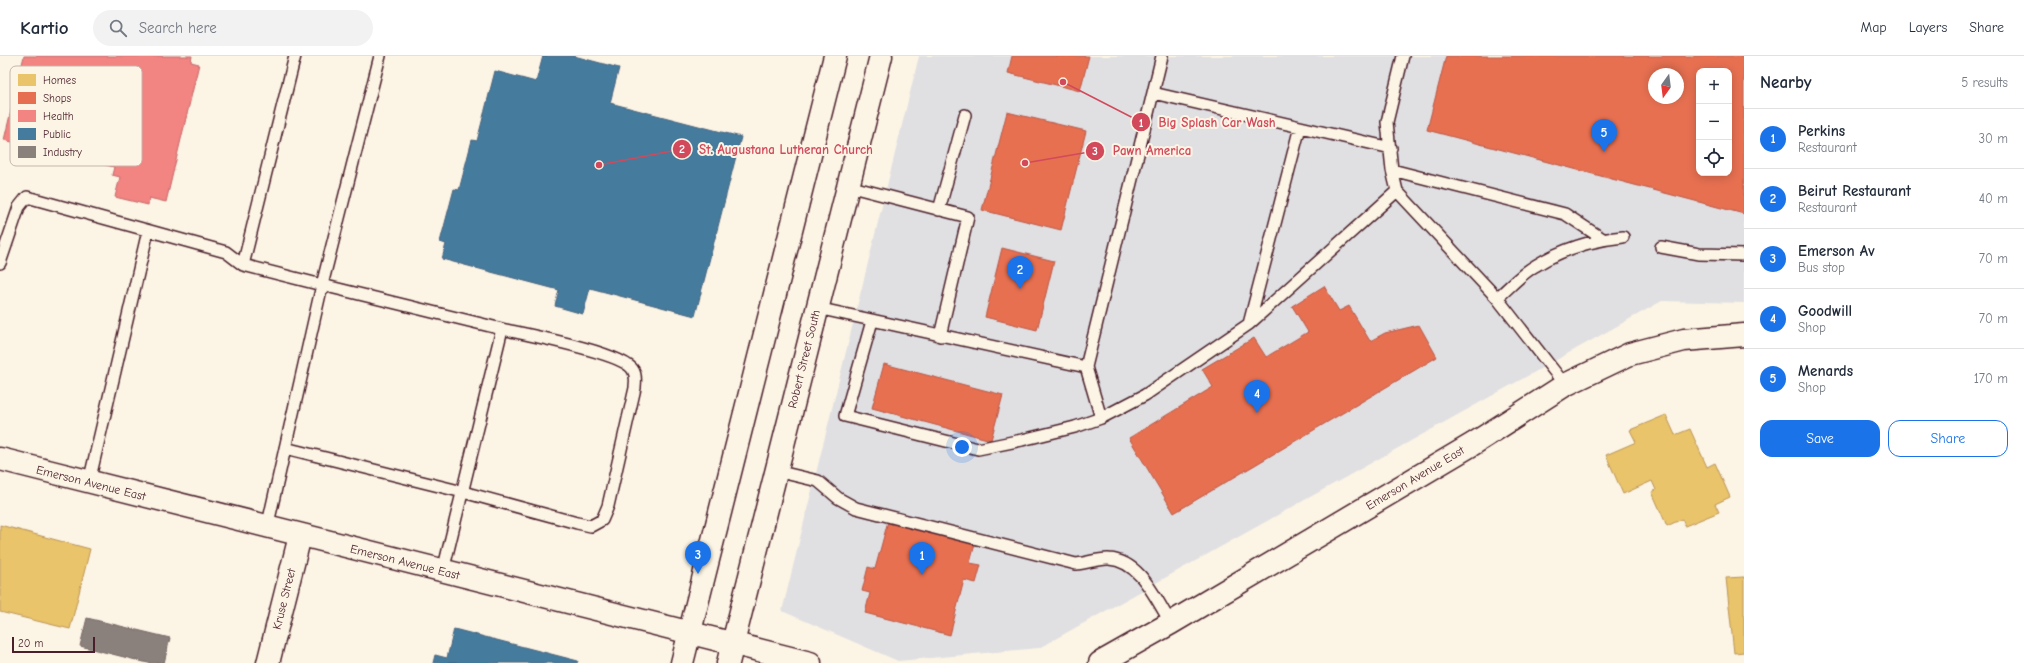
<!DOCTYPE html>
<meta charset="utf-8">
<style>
body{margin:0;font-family:"Comic Neue",sans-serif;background:#f2f2f3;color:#1f2937}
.controls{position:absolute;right:12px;top:12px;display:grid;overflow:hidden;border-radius:8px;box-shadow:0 2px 10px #0003}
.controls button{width:36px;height:36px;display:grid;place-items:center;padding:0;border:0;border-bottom:1px solid #e0e1e3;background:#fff;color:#1f2937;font:20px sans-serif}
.compass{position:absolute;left:1648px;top:12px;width:36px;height:36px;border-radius:50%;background:#fff;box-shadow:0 2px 10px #0003;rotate:194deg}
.scale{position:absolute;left:12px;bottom:10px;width:83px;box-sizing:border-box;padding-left:4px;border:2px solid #4a1f2b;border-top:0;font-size:11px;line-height:14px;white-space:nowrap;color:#4a1f2b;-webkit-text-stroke:3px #fcf5e5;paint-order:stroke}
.you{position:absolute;left:962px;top:391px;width:14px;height:14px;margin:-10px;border:3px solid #fff;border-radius:50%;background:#1a73e8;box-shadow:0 0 0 6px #1a73e833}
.badge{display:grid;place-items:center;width:26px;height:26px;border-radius:50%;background:#1a73e8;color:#fff;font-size:13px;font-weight:700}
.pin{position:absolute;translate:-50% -33px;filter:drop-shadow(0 1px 2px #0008)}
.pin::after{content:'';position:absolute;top:21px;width:14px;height:12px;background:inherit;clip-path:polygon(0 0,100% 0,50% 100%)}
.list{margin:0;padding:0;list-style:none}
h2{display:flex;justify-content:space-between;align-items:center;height:52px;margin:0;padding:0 16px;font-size:17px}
h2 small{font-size:13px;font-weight:400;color:#747a83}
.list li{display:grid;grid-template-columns:26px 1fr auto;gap:12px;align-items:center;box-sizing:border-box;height:60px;padding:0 16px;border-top:1px solid #e0e1e3}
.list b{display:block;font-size:15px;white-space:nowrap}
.list p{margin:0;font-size:13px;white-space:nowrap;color:#747a83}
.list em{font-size:13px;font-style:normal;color:#747a83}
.actions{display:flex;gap:8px;padding:12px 16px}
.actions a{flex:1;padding:9px 0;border:1px solid #1a73e8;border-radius:12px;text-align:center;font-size:14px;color:#1a73e8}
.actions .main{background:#1a73e8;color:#fff}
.icon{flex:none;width:22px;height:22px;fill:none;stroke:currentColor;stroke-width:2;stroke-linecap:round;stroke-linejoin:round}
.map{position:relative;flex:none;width:1744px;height:607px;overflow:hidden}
header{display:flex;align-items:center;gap:24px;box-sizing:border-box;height:56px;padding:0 20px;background:#fff;border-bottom:1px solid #e0e1e3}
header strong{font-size:19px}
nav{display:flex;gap:22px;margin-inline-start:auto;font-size:14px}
.search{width:280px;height:36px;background:#f2f2f3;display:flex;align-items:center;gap:10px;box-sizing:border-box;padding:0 14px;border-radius:22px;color:#747a83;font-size:15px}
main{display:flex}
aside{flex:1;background:#fff}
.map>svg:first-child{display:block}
.built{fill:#e0e0e3;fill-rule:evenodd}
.homes{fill:#e9c46a;stroke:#b99257}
.shops{fill:#e76f51;stroke:#b85746;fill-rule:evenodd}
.health{fill:#f28482;stroke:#c06668}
.public{fill:#457b9d;stroke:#465f7b}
.industry{fill:#8a817c;stroke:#776464}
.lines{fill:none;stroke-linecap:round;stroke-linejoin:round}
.service-casing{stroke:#4a1f2b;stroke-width:14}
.minor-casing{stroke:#4a1f2b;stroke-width:25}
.tertiary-casing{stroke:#4a1f2b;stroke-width:25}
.secondary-casing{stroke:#4a1f2b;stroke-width:25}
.service{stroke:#fcf5e5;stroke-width:11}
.minor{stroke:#fcf5e5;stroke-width:22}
.tertiary{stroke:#fcf5e5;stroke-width:22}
.secondary{stroke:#fcf5e5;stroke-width:22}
.labels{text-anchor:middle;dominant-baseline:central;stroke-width:4;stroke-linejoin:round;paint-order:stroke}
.street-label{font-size:12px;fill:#4a1f2b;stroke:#fcf5e5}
.key{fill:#fcf5e5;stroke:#c7b5ad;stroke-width:1}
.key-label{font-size:11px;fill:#4a1f2b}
.leader{fill:none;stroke:#d1495b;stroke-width:1.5}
.callout-dot{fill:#d1495b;stroke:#fcf5e5;stroke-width:1.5}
.mark-label{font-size:12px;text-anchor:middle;font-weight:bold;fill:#fff}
.callout-label{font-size:13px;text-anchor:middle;font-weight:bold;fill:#d1495b;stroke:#fcf5e5;stroke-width:4;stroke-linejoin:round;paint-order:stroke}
</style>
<header>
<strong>Kartio</strong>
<div class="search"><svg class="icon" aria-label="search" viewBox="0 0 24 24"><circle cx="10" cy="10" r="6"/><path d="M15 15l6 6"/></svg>Search here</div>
<nav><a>Map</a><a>Layers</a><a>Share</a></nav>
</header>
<main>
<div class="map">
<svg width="1744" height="607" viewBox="0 0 1744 607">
<rect width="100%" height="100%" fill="#fcf5e5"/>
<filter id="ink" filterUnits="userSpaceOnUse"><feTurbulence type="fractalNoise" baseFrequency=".025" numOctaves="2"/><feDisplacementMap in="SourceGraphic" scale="8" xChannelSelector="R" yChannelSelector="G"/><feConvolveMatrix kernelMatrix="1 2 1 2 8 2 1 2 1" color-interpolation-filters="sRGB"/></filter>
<g filter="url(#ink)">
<path class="built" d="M 919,0 L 1744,0 L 1744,247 L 1662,245 L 1039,592 L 898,605 L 782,555 ZM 1699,15 L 1729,15 L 1729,117 L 1699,117 ZM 1654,18 L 1678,18 L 1678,42 L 1654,42 Z"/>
<path class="homes" d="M 1666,359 L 1675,379 L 1690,373 L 1707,411 L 1715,407 L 1730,441 L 1715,448 L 1719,456 L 1685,470 L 1682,463 L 1667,470 L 1652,436 L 1656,434 L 1652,425 L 1623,438 L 1606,399 L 1636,386 L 1630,374 Z
M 0,469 L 90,493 L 70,573 L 0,556 Z
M 1744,521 L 1744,596 L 1734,597 L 1726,522 Z"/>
<path class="shops" d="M 1012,0 L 1089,0 L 1080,35 L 1008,17 Z
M 1446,0 L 1744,0 L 1744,158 L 1427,74 ZM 1699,15 L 1729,15 L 1729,117 L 1699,117 ZM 1654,18 L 1678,18 L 1678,42 L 1654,42 Z
M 1007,56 L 1086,75 L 1061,174 L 982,154 Z
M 1002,192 L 1054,205 L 1037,274 L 985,261 Z
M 1324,230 L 1339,255 L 1349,250 L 1370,285 L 1385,277 L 1419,269 L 1437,301 L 1174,457 L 1129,382 L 1213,331 L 1202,313 L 1254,282 L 1266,301 L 1308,276 L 1292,250 Z
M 884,308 L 1003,339 L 991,384 L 872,352 Z
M 888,465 L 975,488 L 970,507 L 981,509 L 976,527 L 964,524 L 950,579 L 865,557 L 870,537 L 862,535 L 868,511 L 875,513 Z"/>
<path class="health" d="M 24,0 L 192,0 L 191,6 L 199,8 L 166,146 L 149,142 L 148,149 L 115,141 L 120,121 L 112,119 L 114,111 L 4,84 Z"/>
<path class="public" d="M 543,0 L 574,0 L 619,12 L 610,47 L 741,81 L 695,260 L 590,232 L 583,258 L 555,250 L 559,234 L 442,203 L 446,188 L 440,186 L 454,133 L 459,134 L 472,84 L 477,85 L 495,15 L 536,26 Z
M 454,573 L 578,605 L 577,607 L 433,607 L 435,599 L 447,602 Z"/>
<path class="industry" d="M 87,562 L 170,582 L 164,607 L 148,607 L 80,590 Z"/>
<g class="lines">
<g class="service-casing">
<path id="service" d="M 380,0 L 322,229 L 502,273 L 443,515
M 1403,0 L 1387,66 L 1392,114 L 1397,135 L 1497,242 L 1565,329
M 1153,37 L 1391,92
M 1392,114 L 1565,158 L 1603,183
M 848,130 L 968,161 L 940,280
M 939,154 L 965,59
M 1661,191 L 1699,198 L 1744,199
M 0,207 L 19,151 L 27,141 L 226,196 L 243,209 L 295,0
M 243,209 L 322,229 L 267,472
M 1497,242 C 1509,232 1521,218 1535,210 C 1562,193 1592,184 1623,181
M 817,252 L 1086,311 L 1162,0
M 872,265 L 845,360 L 978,393 L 1022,384 L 1075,371 L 1101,362 L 1145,339 L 1249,268 L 1300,71
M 1249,268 L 1397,135
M 1086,311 L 1101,362
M 285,392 L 463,436 L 577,467 L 591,470 L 602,464 L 608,450 L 635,332 C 635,326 637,320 633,314 C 624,297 524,278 502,273
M 776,415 L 818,425 L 838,442 L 856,452 L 1076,508 C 1086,507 1101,502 1109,503 C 1141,505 1156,544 1171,567
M 89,426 L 148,175"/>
</g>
<g class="minor-casing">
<path id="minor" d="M 268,607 L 300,480"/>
</g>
<g class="tertiary-casing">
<path id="tertiary" d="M 0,403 L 810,607
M 1100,607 L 1171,567 L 1473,388 L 1565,329 L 1630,298 L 1684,284 L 1744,279"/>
</g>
<g class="secondary-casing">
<path id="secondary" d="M 682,607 L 835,0
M 728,607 L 881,0"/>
</g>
<use href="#service" class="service"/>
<use href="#minor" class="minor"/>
<use href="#tertiary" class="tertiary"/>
<use href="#secondary" class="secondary"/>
</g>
</g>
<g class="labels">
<g class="street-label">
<text transform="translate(804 303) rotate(-76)">Robert Street South</text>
<text transform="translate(1415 422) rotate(-31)">Emerson Avenue East</text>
<text transform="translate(91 427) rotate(14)">Emerson Avenue East</text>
<text transform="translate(405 506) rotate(14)">Emerson Avenue East</text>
<text transform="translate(284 543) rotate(-76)">Kruse Street</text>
</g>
</g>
<rect x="10" y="10" width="132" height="100" rx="6" class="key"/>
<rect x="18" y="18" width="18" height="12" fill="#e9c46a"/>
<rect x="18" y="36" width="18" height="12" fill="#e76f51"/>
<rect x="18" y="54" width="18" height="12" fill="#f28482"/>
<rect x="18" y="72" width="18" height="12" fill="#457b9d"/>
<rect x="18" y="90" width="18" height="12" fill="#8a817c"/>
<g class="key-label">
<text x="43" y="28">Homes</text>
<text x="43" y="46">Shops</text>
<text x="43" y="64">Health</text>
<text x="43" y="82">Public</text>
<text x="43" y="100">Industry</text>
</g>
<path class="leader" d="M1063 26L1141 66M599 109L682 93M1025 107L1095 95"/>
<g class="callout-dot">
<circle cx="1063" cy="26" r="4"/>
<circle cx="599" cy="109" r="4"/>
<circle cx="1025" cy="107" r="4"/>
<circle cx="1141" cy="66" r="10"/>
<circle cx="682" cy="93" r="10"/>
<circle cx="1095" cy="95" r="10"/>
</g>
<g class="mark-label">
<text x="1141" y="71">1</text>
<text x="682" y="97">2</text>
<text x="1095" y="99">3</text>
</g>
<g class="callout-label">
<text x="1217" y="71">Big Splash Car Wash</text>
<text x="786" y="98">St. Augustana Lutheran Church</text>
<text x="1152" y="99">Pawn America</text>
</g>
</svg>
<div class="controls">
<button>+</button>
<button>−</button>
<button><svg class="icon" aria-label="locate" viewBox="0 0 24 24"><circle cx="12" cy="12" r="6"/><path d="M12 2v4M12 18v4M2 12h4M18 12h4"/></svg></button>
</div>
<svg class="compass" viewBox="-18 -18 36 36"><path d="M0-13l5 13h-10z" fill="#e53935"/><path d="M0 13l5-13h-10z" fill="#747a83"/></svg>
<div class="scale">20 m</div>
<div class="you"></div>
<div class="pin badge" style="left:922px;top:519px">1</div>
<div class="pin badge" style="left:1020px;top:233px">2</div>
<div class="pin badge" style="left:698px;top:518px">3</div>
<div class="pin badge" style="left:1257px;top:357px">4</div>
<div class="pin badge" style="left:1604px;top:96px">5</div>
</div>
<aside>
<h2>Nearby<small>5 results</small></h2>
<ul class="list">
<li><span class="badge">1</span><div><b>Perkins</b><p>Restaurant</p></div><em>30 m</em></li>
<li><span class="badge">2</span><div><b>Beirut Restaurant</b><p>Restaurant</p></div><em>40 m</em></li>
<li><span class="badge">3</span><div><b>Emerson Av</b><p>Bus stop</p></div><em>70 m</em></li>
<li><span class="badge">4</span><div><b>Goodwill</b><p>Shop</p></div><em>70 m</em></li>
<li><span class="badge">5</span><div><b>Menards</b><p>Shop</p></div><em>170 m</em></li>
</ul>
<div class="actions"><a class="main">Save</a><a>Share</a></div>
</aside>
</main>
